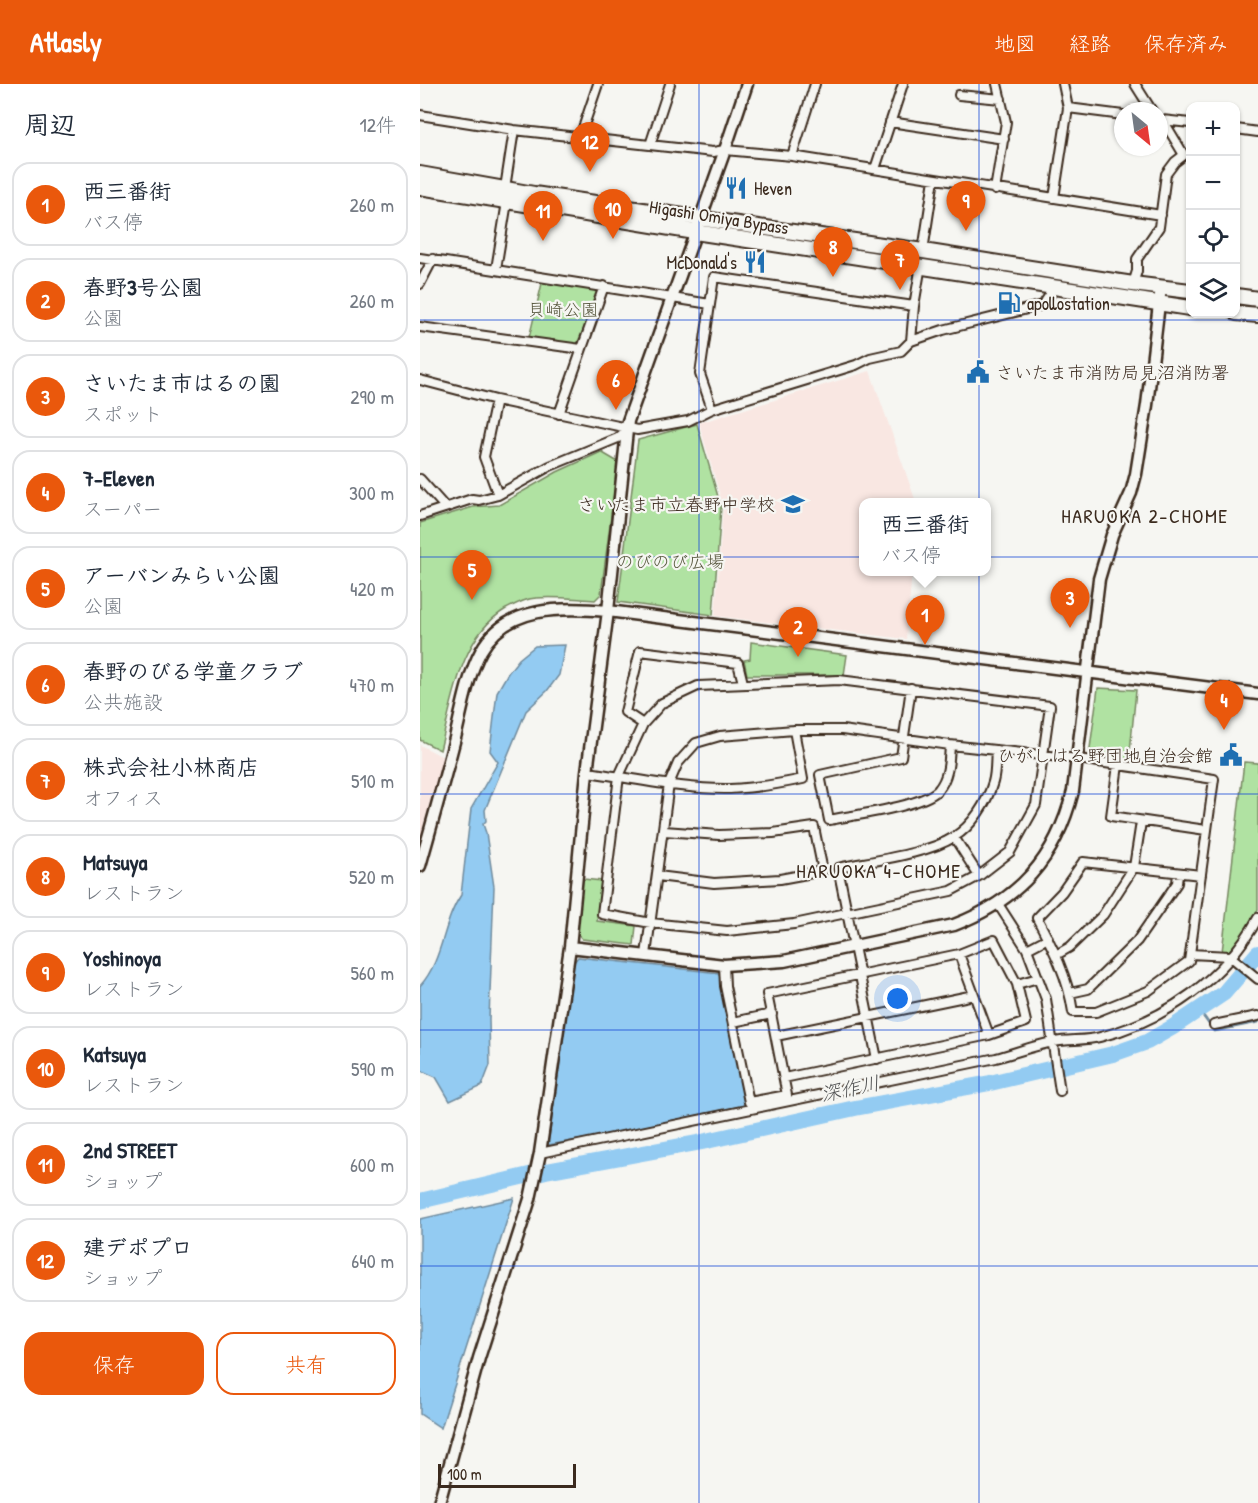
<!DOCTYPE html>
<html lang="ja">
<meta charset="utf-8">
<style>
body{margin:0;font-family:"Patrick Hand","Klee One",sans-serif;background:#f2f2f3;color:#1f2937}
.controls{position:absolute;right:18px;top:18px;display:grid;overflow:hidden;border-radius:12px;box-shadow:0 2px 4px #0004}
.controls button{width:54px;height:54px;display:grid;place-items:center;padding:0;border:0;border-bottom:2px solid #e0e1e3;background:#fff;color:#1f2937;font:30px sans-serif}
.compass{position:absolute;left:694px;top:18px;width:54px;height:54px;border-radius:50%;background:#fff;box-shadow:0 2px 4px #0004;rotate:151deg}
.scale{position:absolute;left:18px;bottom:15px;width:138px;box-sizing:border-box;padding-left:6px;border:3px solid #3b2a1e;border-top:0;font-size:16px;line-height:21px;white-space:nowrap;color:#3b2a1e;-webkit-text-stroke:4px #f6f6f2;paint-order:stroke}
.you{position:absolute;left:478px;top:915px;width:21px;height:21px;margin:-15px;border:4px solid #fff;border-radius:50%;background:#1a73e8;box-shadow:0 0 0 9px #1a73e833}
.badge{display:grid;place-items:center;width:39px;height:39px;border-radius:50%;background:#ea580c;color:#fff;font-size:20px;font-weight:700}
.pin{position:absolute;translate:-50% -50px;filter:drop-shadow(0 2px 3px #0008)}
.pin::after{content:'';position:absolute;top:32px;width:21px;height:18px;background:inherit;clip-path:polygon(0 0,100% 0,50% 100%)}
.popup{position:absolute;left:439px;top:414px;width:132px;height:78px;box-sizing:border-box;display:grid;place-content:center;border-radius:12px;background:#fff;filter:drop-shadow(0 2px 4px #0005);font-size:20px;white-space:nowrap;color:#747a83}
.popup b{font-size:22px;color:#1f2937}
.popup::after{content:'';position:absolute;left:50%;top:100%;margin-left:-12px;border:12px solid transparent;border-top-color:#fff}
.list{margin:0;padding:0;list-style:none}
h2{display:flex;justify-content:space-between;align-items:center;height:78px;margin:0;padding:0 24px;font-size:26px}
h2 small{font-size:20px;font-weight:400;color:#747a83}
.list li{display:grid;grid-template-columns:39px 1fr auto;gap:18px;align-items:center;box-sizing:border-box;height:84px;margin:0 12px 12px;padding:0 12px;border:2px solid #e0e1e3;border-radius:18px}
.list b{display:block;font-size:22px;white-space:nowrap}
.list p{margin:0;font-size:20px;white-space:nowrap;color:#747a83}
.list em{font-size:20px;font-style:normal;color:#747a83}
.actions{display:flex;gap:12px;padding:18px 24px}
.actions a{flex:1;padding:14px 0;border:2px solid #ea580c;border-radius:18px;text-align:center;font-size:21px;color:#ea580c}
.actions .main{background:#ea580c;color:#fff}
.icon{flex:none;width:33px;height:33px;fill:none;stroke:currentColor;stroke-width:2;stroke-linecap:round;stroke-linejoin:round}
.map{position:relative;flex:none;width:838px;height:1419px;overflow:hidden}
header{display:flex;align-items:center;gap:36px;box-sizing:border-box;height:84px;padding:0 30px;background:#ea580c;color:#fff}
header strong{font-size:28px}
nav{display:flex;gap:33px;margin-inline-start:auto;font-size:21px}
main{display:flex}
aside{flex:1;background:#fff}
.map>svg:first-child{display:block}
.built{fill:#f9e7e2}
.green{fill:#b0e2a2;stroke:#768660;stroke-width:1.5}
.water{fill:#93cbf2;stroke:#708b9d;stroke-width:1.5}
.lines{fill:none;stroke-linecap:round;stroke-linejoin:round}
.stream{stroke:#708b9d;stroke-width:3}
.river{stroke:#93cbf2;stroke-width:16}
.street-casing{stroke:#3b2a1e;stroke-width:12}
.secondary-casing{stroke:#3b2a1e;stroke-width:15}
.highway-casing{stroke:#3b2a1e;stroke-width:18}
.street{stroke:#f6f6f2;stroke-width:8}
.secondary{stroke:#f6f6f2;stroke-width:10}
.highway{stroke:#f6f6f2;stroke-width:14}
.grid{fill:none;stroke:#1d4ed8;stroke-width:1.5;stroke-opacity:0.55}
.labels{text-anchor:middle;dominant-baseline:central;stroke-width:4.5;stroke-linejoin:round;paint-order:stroke}
.poi-label{font-size:18px;fill:#3b2a1e;stroke:#f6f6f2;text-anchor:start}
.street-label{font-size:18px;fill:#3b2a1e;stroke:#f6f6f2}
.park-label{font-size:18px;fill:#58583f;stroke:#f6f6f2}
.neighbourhood-label{font-size:20px;letter-spacing:1.5px;fill:#3b2a1e;stroke:#f6f6f2}
.water-label{font-size:20px;font-style:italic;fill:#515253;stroke:#f6f6f2}
</style>
<header>
<strong>Atlasly</strong>
<nav><a>地図</a><a>経路</a><a>保存済み</a></nav>
</header>
<main>
<aside>
<h2>周辺<small>12件</small></h2>
<ul class="list">
<li><span class="badge">1</span><div><b>西三番街</b><p>バス停</p></div><em>260 m</em></li>
<li><span class="badge">2</span><div><b>春野3号公園</b><p>公園</p></div><em>260 m</em></li>
<li><span class="badge">3</span><div><b>さいたま市はるの園</b><p>スポット</p></div><em>290 m</em></li>
<li><span class="badge">4</span><div><b>7-Eleven</b><p>スーパー</p></div><em>300 m</em></li>
<li><span class="badge">5</span><div><b>アーバンみらい公園</b><p>公園</p></div><em>420 m</em></li>
<li><span class="badge">6</span><div><b>春野のびる学童クラブ</b><p>公共施設</p></div><em>470 m</em></li>
<li><span class="badge">7</span><div><b>株式会社小林商店</b><p>オフィス</p></div><em>510 m</em></li>
<li><span class="badge">8</span><div><b>Matsuya</b><p>レストラン</p></div><em>520 m</em></li>
<li><span class="badge">9</span><div><b>Yoshinoya</b><p>レストラン</p></div><em>560 m</em></li>
<li><span class="badge">10</span><div><b>Katsuya</b><p>レストラン</p></div><em>590 m</em></li>
<li><span class="badge">11</span><div><b>2nd STREET</b><p>ショップ</p></div><em>600 m</em></li>
<li><span class="badge">12</span><div><b>建デポプロ</b><p>ショップ</p></div><em>640 m</em></li>
</ul>
<div class="actions"><a class="main">保存</a><a>共有</a></div>
</aside>
<div class="map">
<svg width="838" height="1419" viewBox="0 0 838 1419">
<rect width="100%" height="100%" fill="#f6f6f2"/>
<filter id="ink" filterUnits="userSpaceOnUse"><feTurbulence type="fractalNoise" baseFrequency=".0167" numOctaves="2"/><feDisplacementMap in="SourceGraphic" scale="12" xChannelSelector="R" yChannelSelector="G"/><feConvolveMatrix kernelMatrix="1 2 1 2 8 2 1 2 1" color-interpolation-filters="sRGB"/></filter>
<g filter="url(#ink)">
<path class="built" d="M 450,287 L 496,418 L 444,418 L 444,488 L 492,488 L 486,555 L 295,532 L 303,422 L 279,339 Z
M 0,661 L 25,674 L 0,754 Z"/>
<path class="green" d="M 123,195 L 181,204 L 157,260 L 109,254 Z
M 277,340 L 301,423 L 293,531 L 198,518 L 218,356 Z
M 181,368 L 198,378 L 181,510 L 175,516 C 156,515 135,512 116,514 C 104,515 96,520 86,525 C 39,553 33,617 20,666 L 0,656 L 0,439 L 53,423 L 79,421 L 137,388 Z
M 331,558 L 427,571 L 424,591 L 327,591 L 324,576 L 330,575 Z
M 678,604 L 716,606 L 709,678 L 669,672 Z
M 824,678 L 838,679 L 838,826 L 825,848 L 808,868 L 802,868 Z
M 163,795 L 182,797 L 177,837 L 216,842 L 214,861 L 162,855 L 156,847 Z"/>
<path class="water" d="M 145,561 L 139,591 L 127,607 L 106,627 L 65,726 L 66,737 L 63,740 L 66,749 L 74,803 L 69,935 L 70,981 L 62,1002 L 30,1017 L 16,993 L 0,986 L 0,902 C 24,875 22,839 41,811 L 51,725 L 78,678 L 70,667 L 77,608 L 88,589 L 99,575 L 115,562 Z
M 158,873 L 299,889 L 326,1021 L 170,1054 L 128,1061 L 154,878 Z
M 94,1114 L 21,1344 L 0,1330 L 0,1135 Z"/>
<g class="lines">
<path class="stream" d="M 779,926 L 794,947 L 838,938"/>
<path class="river" d="M 0,1117 L 126,1087 L 282,1058 L 435,1024 L 570,999 L 693,970 L 727,958 L 753,943 L 804,909 L 838,869"/>
<g class="street-casing">
<path id="street" d="M 715,0 L 732,27
M 539,11 L 581,15
M 648,24 L 703,31
M 0,31 L 94,46 L 293,68 L 305,66 L 372,72 L 741,131
M 742,36 L 770,39
M 470,38 L 584,55
M 816,45 L 838,48
M 160,53 L 178,0
M 230,61 L 250,0
M 372,72 L 395,0
M 455,85 L 483,0
M 85,104 L 94,46
M 575,106 L 586,38 L 577,0
M 634,114 L 648,24 L 643,0
M 503,167 L 514,95
M 0,174 L 290,220
M 76,185 L 87,118
M 0,200 L 13,175
M 713,200 L 717,187 L 717,175 L 739,143 L 746,90 L 755,78 L 764,71 L 743,36
M 0,243 L 161,265
M 491,257 L 494,222 L 501,181
M 0,296 L 76,316 L 217,346 L 268,337 L 292,325 L 436,281 L 450,274 L 481,267 L 491,257 L 523,246 L 623,221 L 635,203
M 76,316 L 64,373 L 78,411
M 292,325 L 280,290 L 294,193 L 494,222
M 139,330 L 184,202
M 0,395 L 25,423
M 0,432 L 52,415 L 59,416 L 78,411 L 130,382 L 198,354 L 208,345
M 419,596 L 630,622 L 616,721 L 590,768 L 559,792 L 531,807 L 374,840 L 307,847 L 231,839 L 182,830 L 199,692 L 223,640 L 242,619 L 278,602 Z
M 491,604 L 481,673 L 400,691 L 409,736 C 434,731 501,723 518,706 C 529,693 529,677 530,661
M 223,640 L 205,628 L 220,567 L 318,579 L 323,599
M 698,681 L 691,732 L 786,746
M 167,688 C 213,694 264,706 310,705 C 335,704 359,700 383,695 L 374,646
M 534,753 L 559,792
M 238,792 L 294,799 L 360,795 L 403,787 L 394,743 L 353,749 L 299,751 L 244,747
M 578,820 L 607,865 L 626,915 L 640,1007
M 607,865 L 628,854
M 539,870 L 569,951
M 770,870 L 810,872
M 226,871 L 249,700 L 258,679 L 276,659 L 300,652 L 374,646 L 422,646 L 530,661 L 658,675 L 794,695 L 770,870 L 769,877 L 728,907 L 676,928 L 653,928 C 648,893 633,864 617,834 L 642,808 L 663,778 L 781,791
M 636,871 L 650,863 L 683,831 L 714,783 L 721,738
M 810,872 L 838,895
M 304,881 L 305,902 L 329,1018 L 367,1011 C 360,977 354,943 347,910 L 539,870 L 574,856 L 597,900 L 606,938 L 569,951 L 364,994
M 597,900 L 618,894
M 650,909 L 668,905 L 717,857 L 757,799 L 758,789
M 313,938 L 352,930
M 794,941 L 838,932
M 356,952 L 554,911
M 457,975 L 418,784 C 450,777 508,770 534,753 C 552,742 567,719 573,698 C 576,688 575,676 576,666
M 120,1069 L 576,974 C 595,969 615,961 634,958 C 649,955 665,957 680,953 C 746,936 805,894 838,834"/>
</g>
<g class="secondary-casing">
<path id="secondary" d="M 0,782 C 12,739 24,697 35,654 C 42,626 47,593 61,567 C 86,521 143,523 188,527 L 838,610
M 150,863 L 304,881 L 364,877 L 534,841 C 599,816 636,775 653,707 L 679,495 L 692,451 L 711,409 L 716,390 L 727,321 L 741,203
M 19,1419 L 59,1274 L 110,1115 L 120,1069 L 150,863 L 167,688 L 188,527 L 208,337 L 305,66 L 327,0"/>
</g>
<g class="highway-casing">
<path id="highway" d="M 0,90 L 114,110 L 503,167 L 713,200 L 770,207
M 0,103 L 275,148 L 770,224
M 816,212 L 838,215
M 816,229 L 838,231"/>
</g>
<use href="#street" class="street"/>
<use href="#secondary" class="secondary"/>
<use href="#highway" class="highway"/>
</g>
</g>
<path class="grid" d="M 279,0 L 279,1419M 559,0 L 559,1419M 0,236 L 838,236M 0,473 L 838,473M 0,710 L 838,710M 0,946 L 838,946M 0,1182 L 838,1182"/>
<defs>
<g id="restaurant-bare" transform="scale(1.8)"><path d="M-5-6h1v4h1v-4h1v4h1v-4h1v5L-1.5 .5V6h-2V.5L-5-1ZM5-6V6H3V1.5H1.5Q1.5-4 5-6Z" fill="#1f6fb2" stroke="#f6f6f2" stroke-width="2.5" paint-order="stroke"/></g>
<g id="fuel-bare" transform="scale(1.8)"><path d="M-5.5-6h7V0h2V4h1.3V-2.5L3-4.5l.8-.8L6-3V5H2.5V1h-1V6h-7ZM-4.2-4.7v3.2H.2V-4.7Z" fill="#1f6fb2" stroke="#f6f6f2" stroke-width="2.5" paint-order="stroke"/></g>
<g id="civic-bare" transform="scale(1.8)"><path d="M-.6-6.5H3V-4.5H.6V-3L4-1V1h2V6H-6V1h2V-1L-.6-3ZM-1.2 2.5V6h2.4V2.5Z" fill="#1f6fb2" stroke="#f6f6f2" stroke-width="2.5" paint-order="stroke"/></g>
<g id="school-bare" transform="scale(1.8)"><path d="M0-5L7-2L0 1L-7-2ZM-4 1L0 2.5L4 1V4Q0 6-4 4Z" fill="#1f6fb2" stroke="#f6f6f2" stroke-width="2.5" paint-order="stroke"/></g>
</defs>
<g fill-rule="evenodd">
<use href="#restaurant-bare" x="316" y="104"/>
<use href="#restaurant-bare" x="335" y="178"/>
<use href="#fuel-bare" x="589" y="219"/>
<use href="#civic-bare" x="558" y="288"/>
<use href="#school-bare" x="373" y="420"/>
<use href="#civic-bare" x="811" y="671"/>
</g>
<g class="labels">
<g class="poi-label">
<text x="334" y="104">Heven</text>
<text x="317" y="178" text-anchor="end">McDonald's</text>
<text x="607" y="219">apollostation</text>
<text x="576" y="288">さいたま市消防局見沼消防署</text>
<text x="355" y="420" text-anchor="end">さいたま市立春野中学校</text>
<text x="793" y="671" text-anchor="end">ひがしはる野団地自治会館</text>
</g>
<g class="street-label">
<text transform="translate(299 133) rotate(9)">Higashi Omiya Bypass</text>
</g>
<g class="park-label">
<text x="143" y="225">貝崎公園</text>
<text x="250" y="477">のびのび広場</text>
</g>
<g class="neighbourhood-label">
<text x="725" y="431">HARUOKA 2-CHOME</text>
<text x="459" y="786">HARUOKA 4-CHOME</text>
</g>
<g class="water-label">
<text transform="translate(430 1004) rotate(-12)">深作川</text>
</g>
</g>
</svg>
<div class="controls">
<button>+</button>
<button>−</button>
<button><svg class="icon" aria-label="locate" viewBox="0 0 24 24"><circle cx="12" cy="12" r="6"/><path d="M12 2v4M12 18v4M2 12h4M18 12h4"/></svg></button>
<button><svg class="icon" aria-label="layers" viewBox="0 0 24 24"><path d="M12 4l9 5-9 5-9-5zM3 14l9 5 9-5"/></svg></button>
</div>
<svg class="compass" viewBox="-18 -18 36 36"><path d="M0-13l5 13h-10z" fill="#e53935"/><path d="M0 13l5-13h-10z" fill="#747a83"/></svg>
<div class="scale">100 m</div>
<div class="you"></div>
<div class="pin badge" style="left:505px;top:561px">1</div>
<div class="popup"><b>西三番街</b>バス停</div>
<div class="pin badge" style="left:378px;top:573px">2</div>
<div class="pin badge" style="left:650px;top:544px">3</div>
<div class="pin badge" style="left:804px;top:646px">4</div>
<div class="pin badge" style="left:52px;top:516px">5</div>
<div class="pin badge" style="left:196px;top:326px">6</div>
<div class="pin badge" style="left:480px;top:206px">7</div>
<div class="pin badge" style="left:413px;top:193px">8</div>
<div class="pin badge" style="left:546px;top:147px">9</div>
<div class="pin badge" style="left:193px;top:155px">10</div>
<div class="pin badge" style="left:123px;top:157px">11</div>
<div class="pin badge" style="left:170px;top:88px">12</div>
</div>
</main>
